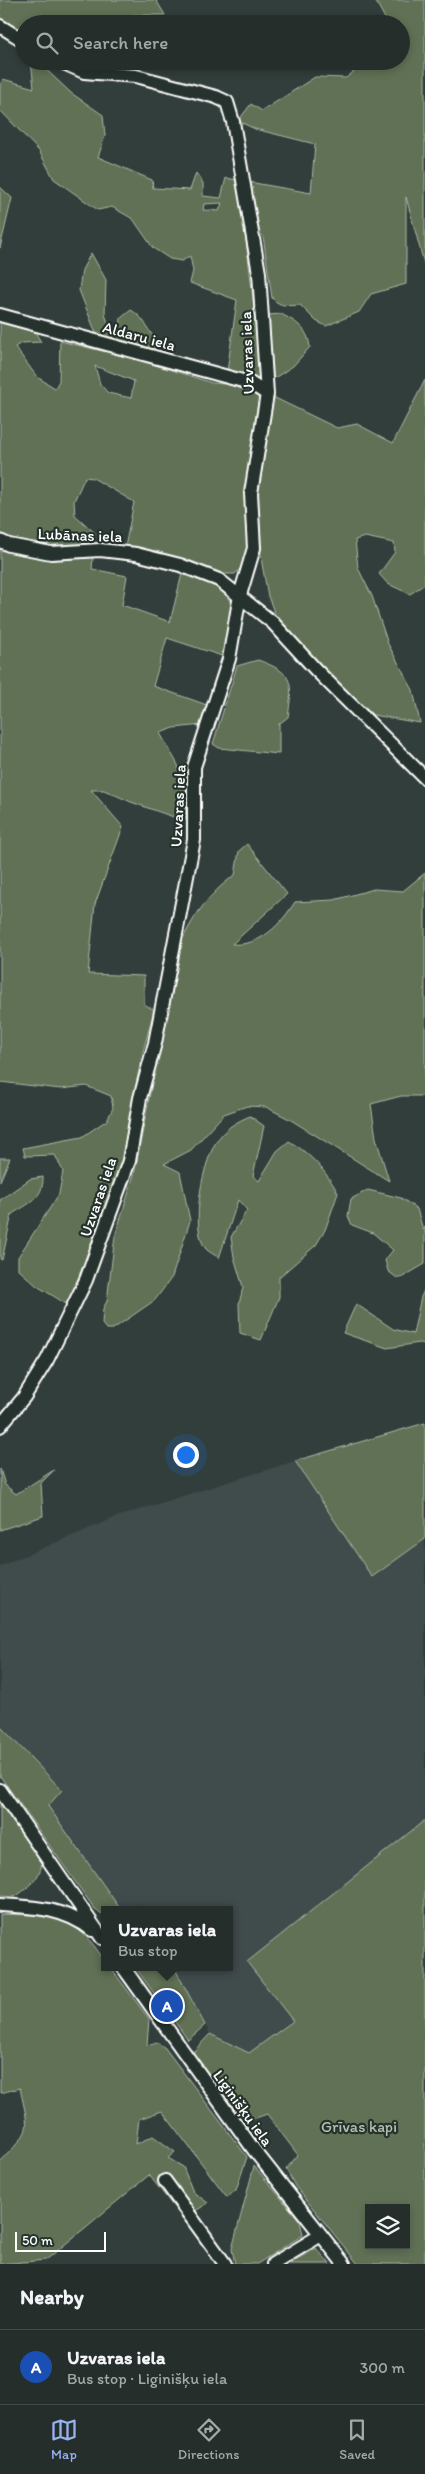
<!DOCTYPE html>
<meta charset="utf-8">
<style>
body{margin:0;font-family:Itim,sans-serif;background:#2e3634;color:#f1f3f6}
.controls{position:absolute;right:15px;bottom:15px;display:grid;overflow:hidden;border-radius:0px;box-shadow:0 2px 8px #0003}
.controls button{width:45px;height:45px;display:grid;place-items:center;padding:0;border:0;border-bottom:1px solid #424a48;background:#262e2c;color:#f1f3f6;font:25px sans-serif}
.scale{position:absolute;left:15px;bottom:12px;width:91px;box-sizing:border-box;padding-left:5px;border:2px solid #fff;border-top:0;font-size:14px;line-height:18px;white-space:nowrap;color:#fff;-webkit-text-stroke:4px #26332d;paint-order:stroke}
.you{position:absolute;left:185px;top:1454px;width:18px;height:18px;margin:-12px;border:4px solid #fff;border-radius:50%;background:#1a73e8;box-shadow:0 0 0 8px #1a73e833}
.badge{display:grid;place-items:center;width:32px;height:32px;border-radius:50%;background:#95b2f1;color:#fff;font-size:16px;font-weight:700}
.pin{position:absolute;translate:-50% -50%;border:2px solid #fff;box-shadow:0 1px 5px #0006}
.popup{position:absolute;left:101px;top:1906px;width:132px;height:65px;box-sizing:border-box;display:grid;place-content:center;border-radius:0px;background:#262e2c;filter:drop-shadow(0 1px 4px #0005);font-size:16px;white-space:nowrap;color:#a4a8a9}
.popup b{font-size:19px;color:#f1f3f6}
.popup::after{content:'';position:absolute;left:50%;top:100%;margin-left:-10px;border:10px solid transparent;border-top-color:#262e2c}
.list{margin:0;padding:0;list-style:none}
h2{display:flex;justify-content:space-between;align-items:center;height:65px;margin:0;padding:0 20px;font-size:21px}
h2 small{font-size:16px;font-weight:400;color:#a4a8a9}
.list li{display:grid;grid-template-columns:32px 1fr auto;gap:15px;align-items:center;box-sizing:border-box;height:75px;padding:0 20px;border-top:1px solid #424a48}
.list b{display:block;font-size:19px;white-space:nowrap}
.list p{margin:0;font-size:16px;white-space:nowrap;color:#a4a8a9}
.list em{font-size:16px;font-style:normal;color:#a4a8a9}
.icon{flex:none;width:28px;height:28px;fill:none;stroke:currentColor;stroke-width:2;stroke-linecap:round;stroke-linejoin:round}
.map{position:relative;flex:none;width:425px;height:2264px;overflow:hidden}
.search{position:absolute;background:#262e2c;box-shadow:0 2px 8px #0003;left:15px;right:15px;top:15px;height:55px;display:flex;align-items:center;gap:12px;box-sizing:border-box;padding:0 18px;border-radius:28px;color:#a4a8a9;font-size:19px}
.sheet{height:140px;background:#262e2c}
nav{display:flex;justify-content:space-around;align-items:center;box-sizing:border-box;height:70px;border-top:1px solid #424a48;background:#262e2c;font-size:14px;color:#a4a8a9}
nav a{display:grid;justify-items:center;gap:2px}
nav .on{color:#95b2f1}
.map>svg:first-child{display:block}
.built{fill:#404b4c}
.green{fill:#607154;stroke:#b0b8aa;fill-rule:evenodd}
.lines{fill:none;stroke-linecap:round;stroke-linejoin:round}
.minor-casing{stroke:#fff;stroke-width:16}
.minor{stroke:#26332d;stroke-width:12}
.labels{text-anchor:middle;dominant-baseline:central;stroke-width:4.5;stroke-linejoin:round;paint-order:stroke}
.street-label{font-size:16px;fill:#fff;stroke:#26332d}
.park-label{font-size:16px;fill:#b7bfb2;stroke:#26332d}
</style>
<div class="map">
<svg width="425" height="2264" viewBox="0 0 425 2264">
<rect width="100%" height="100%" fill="#323e3b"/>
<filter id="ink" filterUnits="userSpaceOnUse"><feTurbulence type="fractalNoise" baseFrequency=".02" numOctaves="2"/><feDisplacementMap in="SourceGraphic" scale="10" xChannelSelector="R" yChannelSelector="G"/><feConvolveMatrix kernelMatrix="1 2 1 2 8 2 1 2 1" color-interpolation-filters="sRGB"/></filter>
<g filter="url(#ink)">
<path class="built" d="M 295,1461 L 372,1577 L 425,1539 L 425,1820 L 248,1962 L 293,2020 L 249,2053 L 210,2034 L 174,1967 L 230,1967 L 230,1910 L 143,1910 L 140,1904 L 134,1910 L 121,1910 L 48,1806 L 62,1790 L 0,1726 L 0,1566 L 119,1516 Z"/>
<path class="green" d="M 0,0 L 156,0 L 165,15 L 132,15 L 138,24 L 24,24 L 24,28 L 11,27 L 0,23 Z
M 375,0 L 425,0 L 425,267 L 406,197 L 406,284 L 371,294 L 359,312 L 326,326 L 316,321 L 300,305 C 289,306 280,307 272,298 L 263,236 L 245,232 L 264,388 L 227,372 L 237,300 L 190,283 L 193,271 L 190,256 L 182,261 L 170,259 L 153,248 L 133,219 L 112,207 L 98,210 L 54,179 L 39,151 L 0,110 L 0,85 L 3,79 L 34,88 L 31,61 L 37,61 L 71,93 L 103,115 L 105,136 L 98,157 L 152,180 L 153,188 L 190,190 L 196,173 L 203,183 L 203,196 L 221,198 L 226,178 L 311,193 L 315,144 L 255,129 L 238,121 L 251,104 L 262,111 L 315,77 L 346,78 L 367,61 L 401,61 L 401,24 L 388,24 ZM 222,203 L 219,211 L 203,210 L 204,204 Z
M 0,187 L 12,198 L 0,248 Z
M 91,253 L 106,280 L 105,314 L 113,338 L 97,336 L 79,290 L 82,270 Z
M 131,310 C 149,321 145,331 158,340 L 153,351 L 119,340 L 121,318 Z
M 281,314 C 297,322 308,329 310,347 L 293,366 L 273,379 L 268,315 Z
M 0,321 L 35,332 L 41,342 L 21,343 L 15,347 L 37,377 L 55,388 L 59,381 L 60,341 L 140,360 L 212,383 L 247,386 L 259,395 L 254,429 L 250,545 L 242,567 L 235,574 L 217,574 L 125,547 L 134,502 L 93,478 L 85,477 L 74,501 L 75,515 L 95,533 L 92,569 L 127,576 L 122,605 L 170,622 L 183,570 C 239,598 237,595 225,657 L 167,638 L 153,686 L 207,705 L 202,725 L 174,728 L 160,733 L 178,765 L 180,777 L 187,777 L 185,821 L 131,802 L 104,790 L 91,790 L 123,827 L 95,904 L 88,974 L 144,976 L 144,1004 L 154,1010 L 141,1059 L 121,1163 L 68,1305 L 37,1286 L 18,1269 L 18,1257 L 59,1194 L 63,1171 L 55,1155 L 25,1156 L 23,1148 L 82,1137 L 107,1120 L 113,1108 L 111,1096 L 86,1086 L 61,1089 L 0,1082 ZM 95,366 L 134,381 L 131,398 L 108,393 L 100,384 Z
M 425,380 L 425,584 L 410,594 L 388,584 L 379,574 L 395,552 L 394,543 L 365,537 L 355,540 L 358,568 L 372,596 L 388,644 L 413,690 L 420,723 L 373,715 L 297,643 L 277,620 L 268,596 L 262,564 L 255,495 L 260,448 L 273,397 L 337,428 L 357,424 L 393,443 Z
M 258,660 C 294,673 293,681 288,717 L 279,724 L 279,754 L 219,748 L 213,744 L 237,666 Z
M 247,844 L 287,894 L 232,944 C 260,947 281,924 295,902 L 334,900 L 374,889 L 403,891 L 425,873 L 425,1096 L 401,1096 L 371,1104 L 376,1138 L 389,1181 L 291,1120 L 266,1107 L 247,1106 L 224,1114 L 191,1150 L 164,1164 L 180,1172 L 190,1221 L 172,1277 L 155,1300 L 113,1329 L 106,1329 L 102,1324 L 103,1309 L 107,1301 L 115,1236 L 134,1175 L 178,951 C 189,921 209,893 235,875 L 239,851 Z
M 250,1116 L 264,1126 L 253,1176 L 259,1181 L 277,1151 L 289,1141 C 311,1154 326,1171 338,1193 L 325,1230 L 316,1245 L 279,1277 L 279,1297 L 261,1340 L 240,1333 L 239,1304 L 243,1287 L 234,1257 L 231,1237 L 247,1210 L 238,1200 L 219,1258 C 215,1255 209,1252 206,1249 C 189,1229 203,1157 219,1138 C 227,1127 238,1121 250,1116 Z
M 0,1158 L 10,1158 L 0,1181 Z
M 43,1177 C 44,1198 28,1204 12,1214 L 2,1260 L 0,1259 L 0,1200 L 30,1179 Z
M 368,1190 L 401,1198 L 417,1209 L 423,1230 L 425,1227 L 425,1264 L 401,1278 L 397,1278 L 388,1271 L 385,1260 L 393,1250 L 373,1233 L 352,1225 L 348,1216 L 351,1199 Z
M 425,1288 L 425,1344 L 419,1343 L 387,1348 L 343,1333 L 356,1304 L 393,1329 L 413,1334 L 421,1297 Z
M 425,1423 L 425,1539 L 372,1577 L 295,1461 Z
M 0,1469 L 5,1485 L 16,1494 L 54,1470 L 41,1483 L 43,1516 L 0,1530 Z
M 0,1726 L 62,1790 L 48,1806 L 121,1910 L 104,1910 L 104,1916 L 94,1908 L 0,1776 Z
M 0,1801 L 42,1861 C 41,1878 29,1887 15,1897 L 0,1896 Z
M 425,1820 L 425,2264 L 358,2264 L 295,2186 L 286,2169 L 298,2155 L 267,2114 L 250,2120 C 225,2111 208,2078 192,2057 L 194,2051 L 210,2034 L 249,2053 L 293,2021 L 247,1962 ZM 369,2208 L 406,2208 L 406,2245 L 369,2245 Z
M 0,1914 C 41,1916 67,1911 95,1947 C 100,1954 104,1958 104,1967 L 110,1967 L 149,2019 L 147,2045 L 157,2042 L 165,2048 L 247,2157 L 236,2190 L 227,2197 L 162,2111 L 139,2119 L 136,2144 L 153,2136 L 175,2152 L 168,2158 L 183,2167 L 193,2192 L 208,2203 L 183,2219 L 149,2175 L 46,2260 L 0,2264 L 0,2162 C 32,2128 30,2134 20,2088 L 0,2093 Z
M 135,1967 L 174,1967 L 205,2025 L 188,2040 Z
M 254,2166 L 300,2221 L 303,2235 L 257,2264 L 235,2264 L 232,2249 Z
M 316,2248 L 330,2264 L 289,2264 Z"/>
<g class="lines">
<g class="minor-casing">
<path id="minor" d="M 0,26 L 24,41
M 0,315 L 250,383 L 267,394
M 0,541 L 9,545 L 51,553 L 100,550 L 136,554 L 180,565 L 219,580 L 273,623 L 316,670 L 425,778
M 0,1426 L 24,1397 L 47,1360 L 86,1280 L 129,1161 L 140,1098 L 155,1043 L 194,840 L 194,767 L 229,659 L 240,595 L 254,548 L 251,493 L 267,394 L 259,273 L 233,122 L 227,102 L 216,97 L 136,76 L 84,72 L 59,61
M 0,1790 L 102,1938
M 0,1905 C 33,1907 65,1908 92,1930
M 123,1967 L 254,2150 L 344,2264
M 165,2181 L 225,2264
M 273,2264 L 321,2235"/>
</g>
<use href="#minor" class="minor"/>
</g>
</g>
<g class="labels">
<g class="street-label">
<text transform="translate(139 336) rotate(15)">Aldaru iela</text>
<text transform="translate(247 353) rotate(-92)">Uzvaras iela</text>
<text transform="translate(80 535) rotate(2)">Lubānas iela</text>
<text transform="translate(178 806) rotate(-87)">Uzvaras iela</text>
<text transform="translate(98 1197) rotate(-71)">Uzvaras iela</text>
<text transform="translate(243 2108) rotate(54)">Liginišķu iela</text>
</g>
<g class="park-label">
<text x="359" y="2126">Grīvas kapi</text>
</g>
</g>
</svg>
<div class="controls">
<button><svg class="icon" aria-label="layers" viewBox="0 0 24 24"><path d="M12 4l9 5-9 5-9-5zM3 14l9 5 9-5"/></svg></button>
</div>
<div class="scale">50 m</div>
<div class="you"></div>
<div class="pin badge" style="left:167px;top:2006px;background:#1a4fb4">A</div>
<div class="popup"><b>Uzvaras iela</b>Bus stop</div>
<div class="search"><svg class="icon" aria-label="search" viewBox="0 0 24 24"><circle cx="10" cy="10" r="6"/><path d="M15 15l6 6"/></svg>Search here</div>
</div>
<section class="sheet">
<h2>Nearby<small></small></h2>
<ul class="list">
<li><span class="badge" style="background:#1a4fb4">A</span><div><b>Uzvaras iela</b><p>Bus stop · Liginišķu iela</p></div><em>300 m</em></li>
</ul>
</section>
<nav>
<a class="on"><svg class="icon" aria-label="map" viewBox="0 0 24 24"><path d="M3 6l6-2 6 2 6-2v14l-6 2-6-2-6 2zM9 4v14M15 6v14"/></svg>Map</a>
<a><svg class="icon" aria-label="directions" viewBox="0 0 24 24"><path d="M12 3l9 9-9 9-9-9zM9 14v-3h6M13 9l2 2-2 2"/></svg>Directions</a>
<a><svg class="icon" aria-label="saved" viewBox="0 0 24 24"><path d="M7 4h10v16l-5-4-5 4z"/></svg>Saved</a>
</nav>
